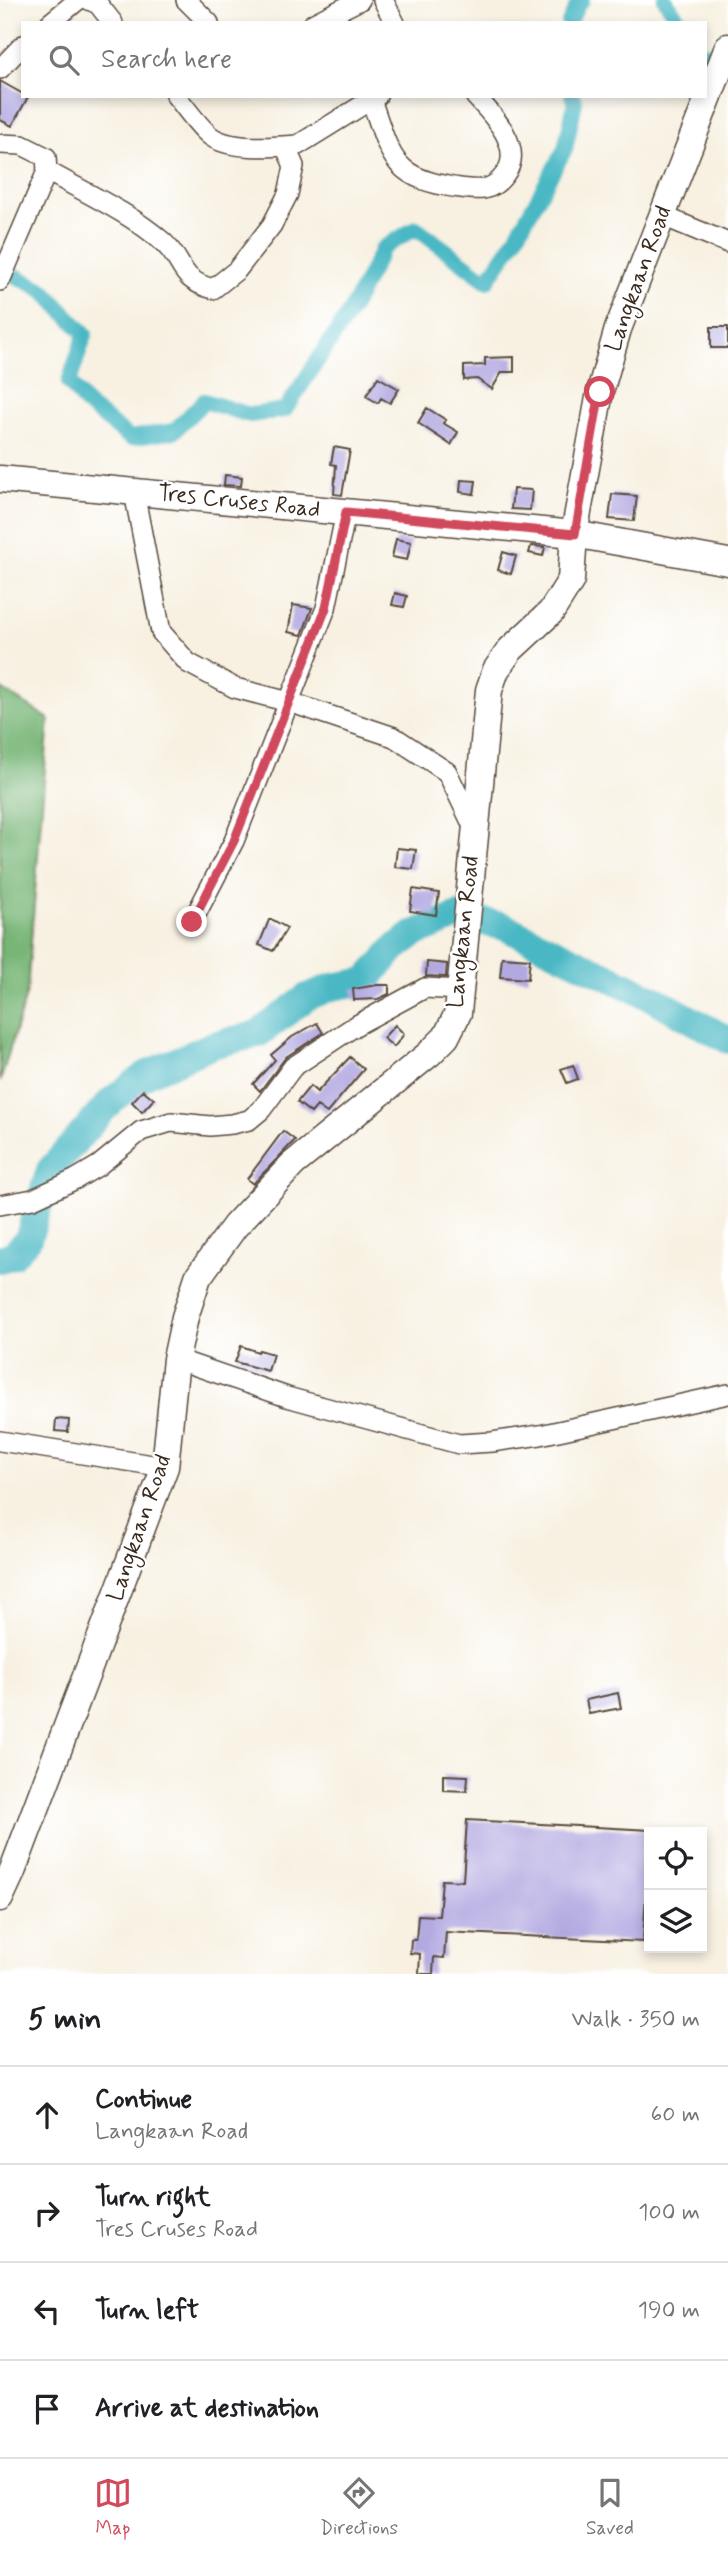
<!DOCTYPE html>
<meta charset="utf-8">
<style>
body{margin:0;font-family:Mynerve,sans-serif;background:#f2f2f2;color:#202124}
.controls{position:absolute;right:21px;bottom:21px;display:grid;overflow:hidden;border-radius:0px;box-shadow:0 4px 10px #0003}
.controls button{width:63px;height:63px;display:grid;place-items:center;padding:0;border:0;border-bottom:2px solid #e0e0e0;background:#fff;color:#202124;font:35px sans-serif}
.stop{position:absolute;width:21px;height:21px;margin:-16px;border:5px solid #d1495b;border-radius:50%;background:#fff}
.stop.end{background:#d1495b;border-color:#fff;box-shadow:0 2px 7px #0008}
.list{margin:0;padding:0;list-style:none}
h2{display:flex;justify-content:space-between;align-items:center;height:91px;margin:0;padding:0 28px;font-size:30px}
h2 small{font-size:23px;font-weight:400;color:#757577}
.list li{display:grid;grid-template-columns:46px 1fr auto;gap:21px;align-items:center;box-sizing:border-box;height:98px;padding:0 28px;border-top:2px solid #e0e0e0}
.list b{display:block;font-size:26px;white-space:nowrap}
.list p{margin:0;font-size:23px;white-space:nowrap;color:#757577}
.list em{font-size:23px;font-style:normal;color:#757577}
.icon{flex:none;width:38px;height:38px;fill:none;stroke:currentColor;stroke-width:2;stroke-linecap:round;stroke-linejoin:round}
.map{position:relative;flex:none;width:728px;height:1974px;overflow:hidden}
.search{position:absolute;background:#fff;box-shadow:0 4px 10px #0003;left:21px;right:21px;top:21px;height:77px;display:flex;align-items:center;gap:18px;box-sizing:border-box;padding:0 24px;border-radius:0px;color:#757577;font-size:26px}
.sheet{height:483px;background:#fff}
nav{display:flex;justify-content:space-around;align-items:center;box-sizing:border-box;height:98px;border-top:2px solid #e0e0e0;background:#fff;font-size:19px;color:#757577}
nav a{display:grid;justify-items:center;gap:4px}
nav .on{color:#d1495b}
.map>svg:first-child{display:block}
.forest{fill:#78b677;stroke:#5a704a;stroke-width:2}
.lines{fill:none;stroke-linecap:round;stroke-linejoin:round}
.canal{stroke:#4ab8c4;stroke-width:16}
.river{stroke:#4ab8c4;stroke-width:28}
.building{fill:#b2a9e1}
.street-casing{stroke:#57483b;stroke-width:22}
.secondary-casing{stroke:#57483b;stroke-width:29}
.street{stroke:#fff;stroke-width:19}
.secondary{stroke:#fff;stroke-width:26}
.route{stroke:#d1495b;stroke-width:9}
.labels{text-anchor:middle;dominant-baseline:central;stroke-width:5;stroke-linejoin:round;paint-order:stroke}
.street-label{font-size:23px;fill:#3b2a1e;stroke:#fff}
</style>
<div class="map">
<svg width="728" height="1974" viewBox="0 0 728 1974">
<rect width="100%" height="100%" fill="#fff"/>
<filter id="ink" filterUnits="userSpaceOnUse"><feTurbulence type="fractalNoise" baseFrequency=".0143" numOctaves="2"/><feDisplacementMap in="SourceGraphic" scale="14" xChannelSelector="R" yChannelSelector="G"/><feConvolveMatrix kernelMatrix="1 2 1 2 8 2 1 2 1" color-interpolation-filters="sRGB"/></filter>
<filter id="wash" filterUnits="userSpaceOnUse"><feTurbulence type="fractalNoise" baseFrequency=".00686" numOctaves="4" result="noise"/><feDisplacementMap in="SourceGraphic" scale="28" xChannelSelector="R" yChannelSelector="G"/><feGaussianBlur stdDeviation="1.57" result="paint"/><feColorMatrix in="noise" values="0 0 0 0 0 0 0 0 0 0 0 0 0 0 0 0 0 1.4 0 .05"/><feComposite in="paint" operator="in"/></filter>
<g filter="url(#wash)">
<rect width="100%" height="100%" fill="#f8f1e2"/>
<path class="forest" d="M 0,688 L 49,719 L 27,992 L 0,1082 Z"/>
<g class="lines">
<path class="canal" d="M 665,0 L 681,23
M 569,23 L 578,4 L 582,0
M 705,53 L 709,58
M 16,276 L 43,290 L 85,334 L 69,382 L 86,404 L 130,438 L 174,431 L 204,401 L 250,415 L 285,410 L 351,310 L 383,248 L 416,228 L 487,281 L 514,241 L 565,149 L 575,102 L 572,96"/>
<path class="river" d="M 0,1259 L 13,1255 L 28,1239 L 50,1170 L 111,1101 L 145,1075 L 213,1045 L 258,1034 L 307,997 L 332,987 L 366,981 L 394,949 L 414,934 L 458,916 L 505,927 L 656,1000 L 728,1040"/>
</g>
<g id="blocks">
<path class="building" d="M 0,81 L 23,94 L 23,96 L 28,97 L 12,126 L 0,120 Z
M 711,327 L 728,327 L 728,348 L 711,348 Z
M 514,357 L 514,372 L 502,372 L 492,389 L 477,379 L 464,380 L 464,366 L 485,365 L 485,358 Z
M 378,377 L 399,389 L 390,403 L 381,398 L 378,403 L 366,396 Z
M 427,408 L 446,420 L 443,423 L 458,432 L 451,445 L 418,423 Z
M 334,447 L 350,450 L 342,495 L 334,494 L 336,465 L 331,464 Z
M 225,475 L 242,477 L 241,486 L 224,485 Z
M 461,480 L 476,481 L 474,494 L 460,492 Z
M 513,489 L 532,490 L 530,510 L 511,509 Z
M 612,494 L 637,496 L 634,521 L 609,519 Z
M 396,539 L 411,542 L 407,560 L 392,557 Z
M 531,546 L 545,547 L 543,556 L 529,553 Z
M 503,552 L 516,556 L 511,574 L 498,570 Z
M 395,593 L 407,596 L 404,607 L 392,605 Z
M 293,605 L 312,608 L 302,635 L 288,632 Z
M 397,848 L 416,850 L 413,869 L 395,867 Z
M 413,889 L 439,893 L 436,915 L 410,911 Z
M 269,920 L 273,920 L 287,928 L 273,951 L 259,945 Z
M 502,957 L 530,959 L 528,979 L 500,977 Z
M 427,962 L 447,964 L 446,977 L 426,976 Z
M 377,985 L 389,985 L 389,994 L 378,999 L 354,1000 L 353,989 Z
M 317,1023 L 323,1033 L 286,1057 L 260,1091 L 253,1084 L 275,1060 L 271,1055 L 292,1037 Z
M 395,1025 L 404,1034 L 394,1047 L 383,1038 Z
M 350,1057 L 364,1069 L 327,1113 L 317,1106 L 311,1113 L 297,1102 L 310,1086 L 317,1092 Z
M 573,1065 L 578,1079 L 567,1083 L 561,1069 Z
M 143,1090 L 154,1099 L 142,1112 L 132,1102 Z
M 283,1131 L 295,1140 L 253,1184 L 247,1179 Z
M 241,1346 L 258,1352 L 259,1350 L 273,1354 L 268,1371 L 235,1362 Z
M 56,1419 L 69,1420 L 68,1432 L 55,1431 Z
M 618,1693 L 621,1708 L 589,1714 L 586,1700 Z
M 443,1775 L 468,1776 L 467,1791 L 443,1790 Z
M 467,1820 L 650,1830 L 643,1942 L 446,1932 L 444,1958 L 434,1957 L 433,1974 L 419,1974 L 420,1954 L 410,1953 L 411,1940 L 416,1940 L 418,1915 L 439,1916 L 442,1880 L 463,1881 Z"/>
</g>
</g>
<g filter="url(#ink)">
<use href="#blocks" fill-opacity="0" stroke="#57483b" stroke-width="2"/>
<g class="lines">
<g class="street-casing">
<path id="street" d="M 89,0 L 98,4 L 113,23
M 186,0 L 209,23
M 383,0 L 395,23
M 50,23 L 78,0
M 314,23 L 360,0
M 0,69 L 23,45
M 176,96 C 186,108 196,123 208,134 C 226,151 274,147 298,145 L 377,96
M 371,100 C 379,120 385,148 399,164 C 412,179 434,184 453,187 C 475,190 491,194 505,174 C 525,148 493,115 475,96
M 0,144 L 22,145 L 46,157 L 47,171 L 0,281
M 47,171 C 86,193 130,213 163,242 C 186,263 177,279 213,289 L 237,270 L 272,225 L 288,194 L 294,166 L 285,146
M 663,216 L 728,243
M 134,492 L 161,632 L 188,663 L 235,688 L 289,702 L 394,737 L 447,772 L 475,830
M 192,922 L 234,841 L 326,608 L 346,512
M 0,1205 L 33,1199 L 76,1179 L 98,1166 L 141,1131 L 171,1122 L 210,1126 L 232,1124 L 249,1120 L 261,1110 L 293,1067 L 355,1026 L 425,988 L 460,990
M 176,1359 L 287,1397 L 459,1444 L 492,1442 L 540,1435 L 728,1394
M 0,1441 L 165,1467"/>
</g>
<g class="secondary-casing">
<path id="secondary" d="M 0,479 L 574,534 L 728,562
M 0,1898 L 12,1872 L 165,1467 L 176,1359 L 185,1317 L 198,1277 L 235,1226 L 293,1164 L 429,1054 L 446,1037 L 458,1013 L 489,690 L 496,670 L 510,650 L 551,612 L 571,580 L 574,534 L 600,392 L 618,329 L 728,47"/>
</g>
<use href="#street" class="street"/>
<use href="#secondary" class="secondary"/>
</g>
</g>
<g class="lines" filter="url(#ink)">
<path class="route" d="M 192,922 L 234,841 L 326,608 L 346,512 L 575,534 L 600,392"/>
</g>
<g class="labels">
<g class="street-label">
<text transform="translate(639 279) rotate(-70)">Langkaan Road</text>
<text transform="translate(239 502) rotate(6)">Tres Cruses Road</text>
<text transform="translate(464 932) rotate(-84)">Langkaan Road</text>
<text transform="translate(140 1528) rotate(-71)">Langkaan Road</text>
</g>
</g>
</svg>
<div class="controls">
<button><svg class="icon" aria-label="locate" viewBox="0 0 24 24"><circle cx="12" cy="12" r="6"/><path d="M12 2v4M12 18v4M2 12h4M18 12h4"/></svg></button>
<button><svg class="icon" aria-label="layers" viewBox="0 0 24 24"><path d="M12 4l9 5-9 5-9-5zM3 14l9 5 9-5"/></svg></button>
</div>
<div class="stop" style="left:600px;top:392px"></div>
<div class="stop end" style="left:192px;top:922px"></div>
<div class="search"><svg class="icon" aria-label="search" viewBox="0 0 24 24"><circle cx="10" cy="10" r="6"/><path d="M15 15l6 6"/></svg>Search here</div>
</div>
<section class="sheet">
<h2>5 min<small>Walk · 350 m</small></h2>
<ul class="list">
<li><svg class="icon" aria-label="ahead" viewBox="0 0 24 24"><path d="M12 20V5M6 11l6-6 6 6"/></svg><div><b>Continue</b><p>Langkaan Road</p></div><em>60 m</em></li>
<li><svg class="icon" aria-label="right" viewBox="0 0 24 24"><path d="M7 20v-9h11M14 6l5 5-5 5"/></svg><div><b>Turn right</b><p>Tres Cruses Road</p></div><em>100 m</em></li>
<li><svg class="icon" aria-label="left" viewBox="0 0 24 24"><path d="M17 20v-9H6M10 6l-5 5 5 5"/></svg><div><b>Turn left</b></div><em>190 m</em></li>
<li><svg class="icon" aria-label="arrive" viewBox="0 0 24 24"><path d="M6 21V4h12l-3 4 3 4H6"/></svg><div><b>Arrive at destination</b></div></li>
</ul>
</section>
<nav>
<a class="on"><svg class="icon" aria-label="map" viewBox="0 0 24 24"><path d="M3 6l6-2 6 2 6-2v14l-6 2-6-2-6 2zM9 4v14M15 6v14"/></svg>Map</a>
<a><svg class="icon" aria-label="directions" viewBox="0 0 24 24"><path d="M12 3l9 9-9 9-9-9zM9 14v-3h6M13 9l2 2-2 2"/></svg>Directions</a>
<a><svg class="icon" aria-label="saved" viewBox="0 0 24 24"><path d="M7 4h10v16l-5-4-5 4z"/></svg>Saved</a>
</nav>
